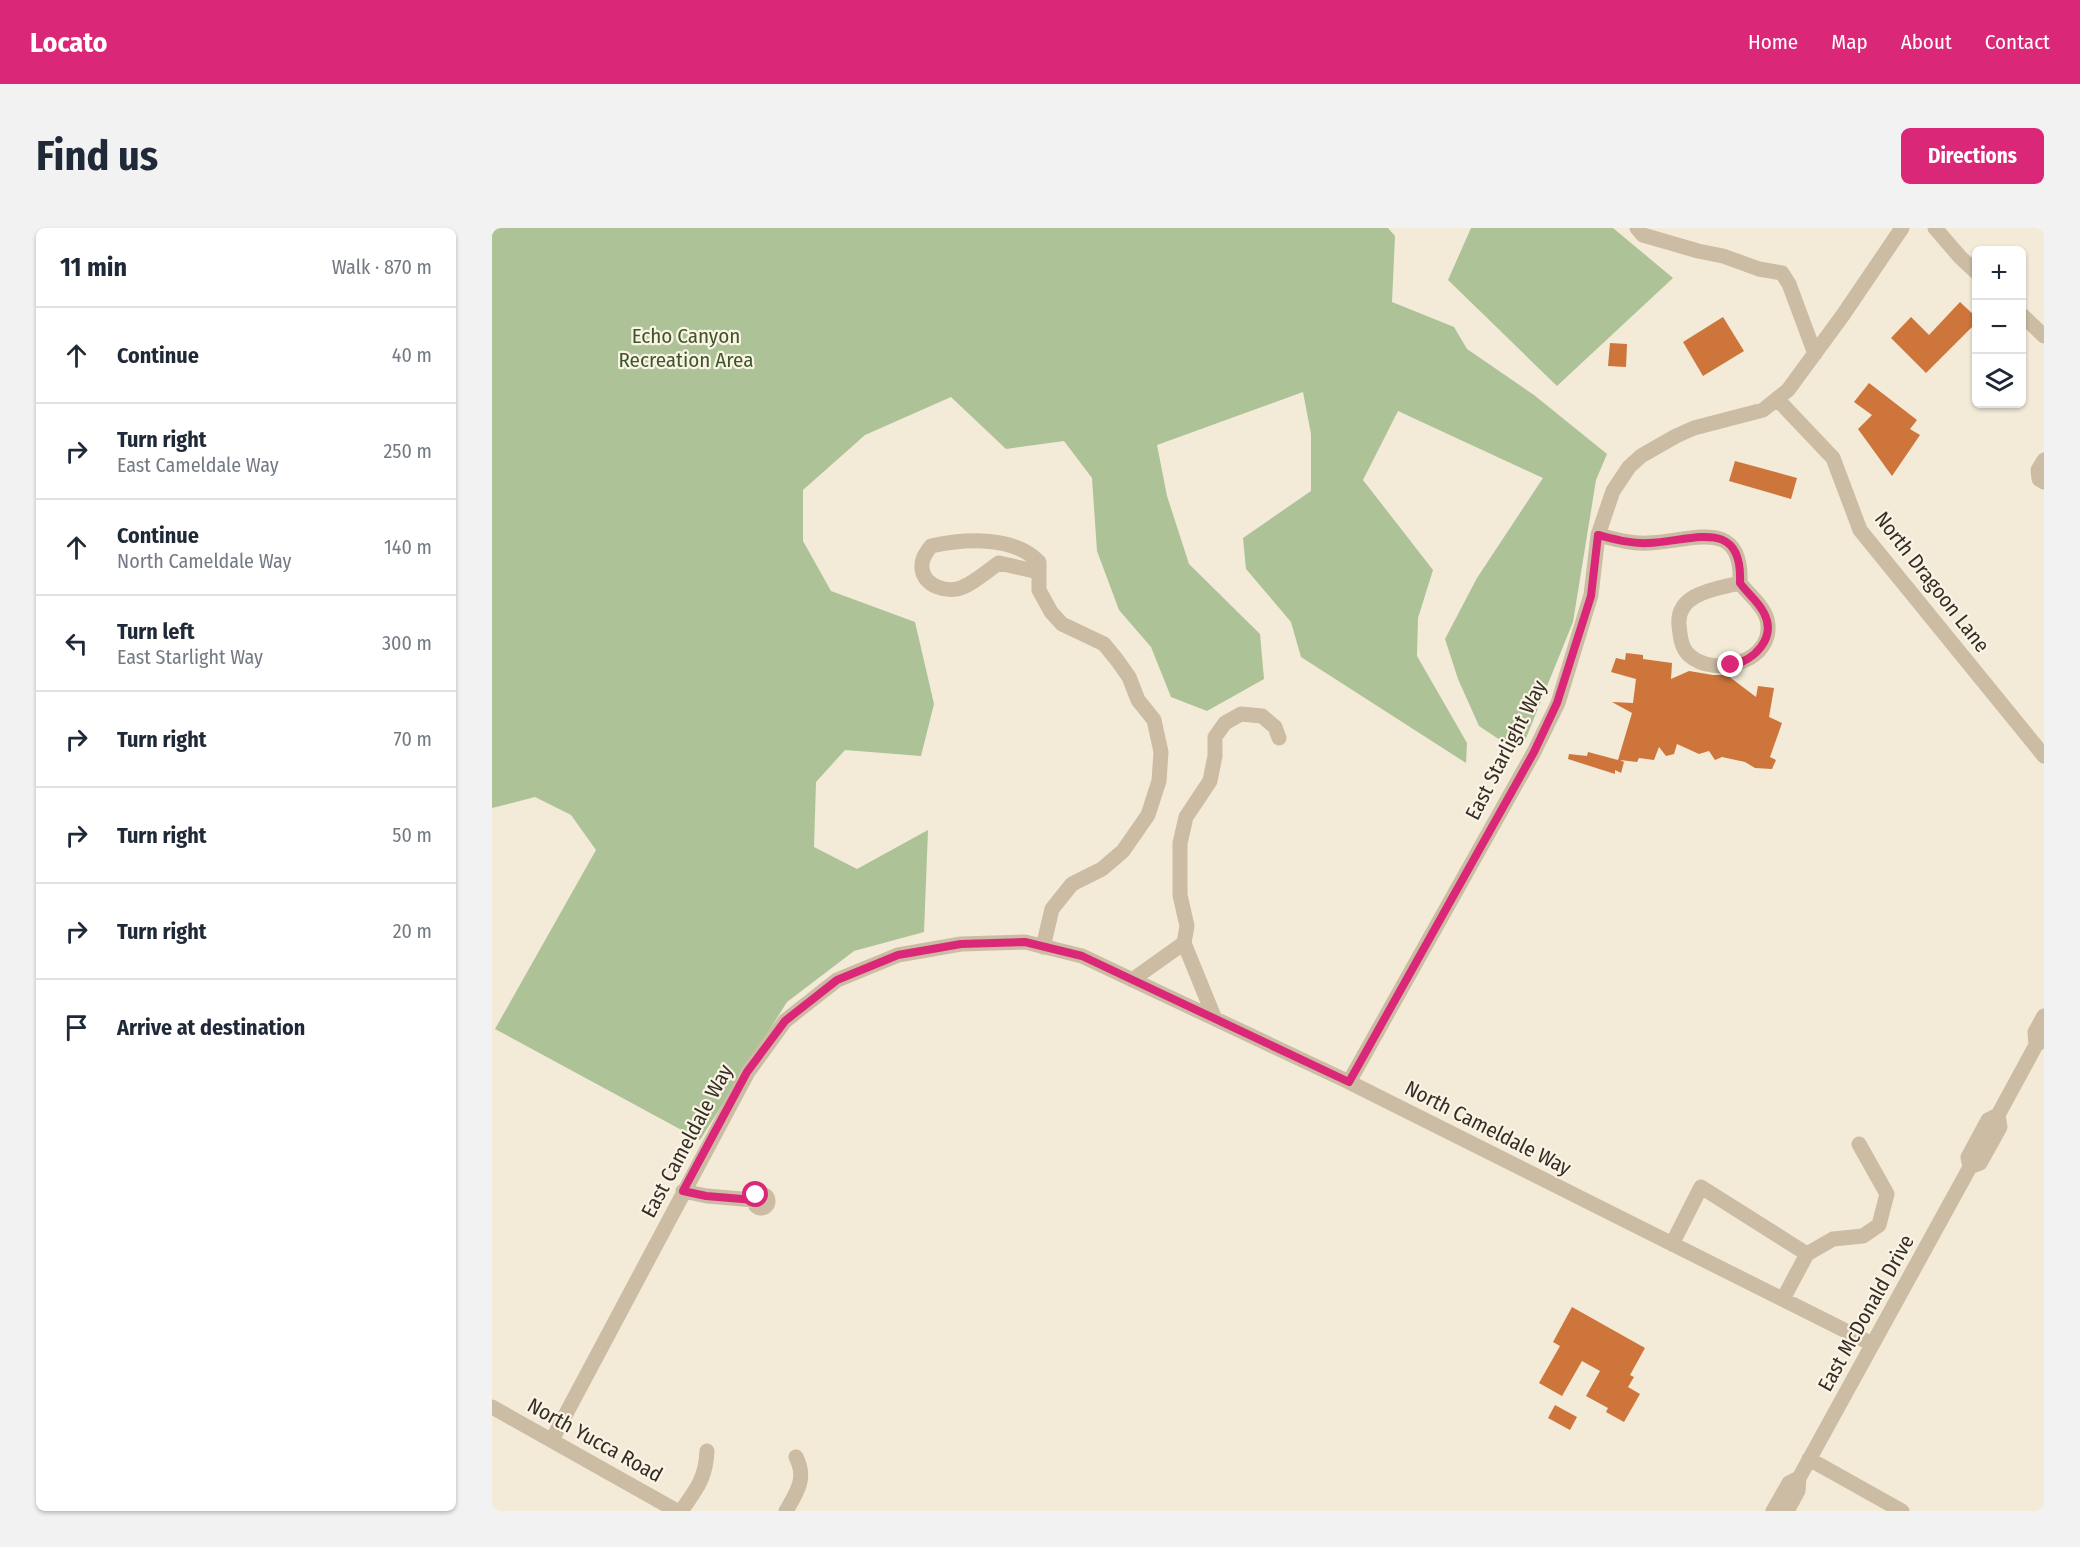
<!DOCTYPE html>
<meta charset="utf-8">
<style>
body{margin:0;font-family:"Fira Sans Condensed",sans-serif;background:#f2f2f3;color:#1f2937}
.controls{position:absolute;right:18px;top:18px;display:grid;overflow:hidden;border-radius:9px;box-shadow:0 2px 4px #0004}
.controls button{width:54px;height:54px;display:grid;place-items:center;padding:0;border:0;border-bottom:2px solid #e0e1e3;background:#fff;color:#1f2937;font:30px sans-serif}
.stop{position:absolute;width:18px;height:18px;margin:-14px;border:4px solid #db2777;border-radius:50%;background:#fff}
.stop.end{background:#db2777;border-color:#fff;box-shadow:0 2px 6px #0008}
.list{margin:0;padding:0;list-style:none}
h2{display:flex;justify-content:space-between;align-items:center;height:78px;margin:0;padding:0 24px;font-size:26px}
h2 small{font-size:20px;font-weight:400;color:#747a83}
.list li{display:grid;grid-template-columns:39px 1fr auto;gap:18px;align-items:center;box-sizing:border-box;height:96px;padding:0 24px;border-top:2px solid #e0e1e3}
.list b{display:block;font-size:22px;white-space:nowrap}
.list p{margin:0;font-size:20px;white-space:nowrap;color:#747a83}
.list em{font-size:20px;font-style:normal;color:#747a83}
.icon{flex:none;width:33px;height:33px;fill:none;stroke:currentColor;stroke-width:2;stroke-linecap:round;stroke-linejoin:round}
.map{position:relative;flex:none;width:1552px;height:1283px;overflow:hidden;border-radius:9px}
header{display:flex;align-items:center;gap:36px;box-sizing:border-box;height:84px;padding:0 30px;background:#db2777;color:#fff}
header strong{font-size:28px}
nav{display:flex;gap:33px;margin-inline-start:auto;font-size:21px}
.intro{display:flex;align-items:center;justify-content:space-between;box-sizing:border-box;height:144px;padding:0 36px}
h1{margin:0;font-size:42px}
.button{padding:15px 27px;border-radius:9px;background:#db2777;color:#fff;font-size:21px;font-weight:700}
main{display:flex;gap:36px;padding:0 36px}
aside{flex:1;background:#fff;border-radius:9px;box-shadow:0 2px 4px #0004}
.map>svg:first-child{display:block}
.green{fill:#adc297}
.building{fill:#cd753b}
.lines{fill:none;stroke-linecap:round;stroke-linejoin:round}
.minor{stroke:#cbbca3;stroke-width:15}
.route{stroke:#db2777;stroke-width:8}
.labels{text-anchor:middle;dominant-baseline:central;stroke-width:4.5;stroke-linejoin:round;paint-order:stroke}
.park-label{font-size:21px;fill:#3e5628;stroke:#faf4e5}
.street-label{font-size:21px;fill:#362d26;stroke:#faf4e5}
</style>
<header>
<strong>Locato</strong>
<nav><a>Home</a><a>Map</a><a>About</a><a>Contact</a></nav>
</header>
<div class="intro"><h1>Find us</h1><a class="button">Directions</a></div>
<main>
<aside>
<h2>11 min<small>Walk · 870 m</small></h2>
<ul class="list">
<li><svg class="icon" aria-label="ahead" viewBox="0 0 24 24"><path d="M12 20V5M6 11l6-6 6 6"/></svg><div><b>Continue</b></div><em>40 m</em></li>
<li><svg class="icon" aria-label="right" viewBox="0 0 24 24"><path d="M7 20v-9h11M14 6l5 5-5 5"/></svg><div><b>Turn right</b><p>East Cameldale Way</p></div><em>250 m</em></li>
<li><svg class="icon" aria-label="ahead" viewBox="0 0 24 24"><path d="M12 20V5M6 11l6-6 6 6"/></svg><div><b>Continue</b><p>North Cameldale Way</p></div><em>140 m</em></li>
<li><svg class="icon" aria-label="left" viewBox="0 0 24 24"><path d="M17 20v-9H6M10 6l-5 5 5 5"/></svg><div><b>Turn left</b><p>East Starlight Way</p></div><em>300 m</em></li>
<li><svg class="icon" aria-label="right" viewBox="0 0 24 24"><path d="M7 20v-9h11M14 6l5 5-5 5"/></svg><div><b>Turn right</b></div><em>70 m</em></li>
<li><svg class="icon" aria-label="right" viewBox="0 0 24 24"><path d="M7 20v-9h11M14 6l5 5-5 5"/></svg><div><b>Turn right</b></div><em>50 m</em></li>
<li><svg class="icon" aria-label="right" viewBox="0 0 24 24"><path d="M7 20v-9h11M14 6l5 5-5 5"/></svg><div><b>Turn right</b></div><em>20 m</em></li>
<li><svg class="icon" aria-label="arrive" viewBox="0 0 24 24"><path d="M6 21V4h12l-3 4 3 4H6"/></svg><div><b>Arrive at destination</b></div></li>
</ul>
</aside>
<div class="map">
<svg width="1552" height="1283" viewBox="0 0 1552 1283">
<rect width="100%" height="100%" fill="#f3ead8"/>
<path class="green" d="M 0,0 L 896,0 L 903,8 L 900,74 L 962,99 L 975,121 L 1042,167 L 1115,226 L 1104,252 L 1081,394 L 1032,515 L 1020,520 L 987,498 L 966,451 L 953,411 L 985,350 L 1051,250 L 906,183 L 871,252 L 941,342 L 926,390 L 925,428 L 975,515 L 974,535 L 809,429 L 799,394 L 754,341 L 751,310 L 819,263 L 819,206 L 811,164 L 665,217 L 675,268 L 697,336 L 768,406 L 772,451 L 715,483 L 679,469 L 659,419 L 627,382 L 605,323 L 600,250 L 572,213 L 514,221 L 459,169 L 373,207 L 311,262 L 311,313 L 339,363 L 423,394 L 442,476 L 429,528 L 353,522 L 324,554 L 322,619 L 365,641 L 436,602 L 432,704 L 362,723 L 295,774 L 208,912 L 3,801 L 104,622 L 79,587 L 43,569 L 0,580 Z
M 979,0 L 1121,0 L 1181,50 L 1065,158 L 956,52 Z"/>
<path class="building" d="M 1468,74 L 1485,90 L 1485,94 L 1434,145 L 1399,110 L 1419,89 L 1437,107 Z
M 1231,89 L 1252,123 L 1211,148 L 1191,114 Z
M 1118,115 L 1135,116 L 1134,139 L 1116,138 Z
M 1377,155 L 1425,192 L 1418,201 L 1428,207 L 1400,248 L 1366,201 L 1380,187 L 1362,174 Z
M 1243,233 L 1305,250 L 1299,271 L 1237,253 Z
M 1134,425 L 1151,427 L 1151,431 L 1180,435 L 1179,451 L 1197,443 L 1221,447 L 1235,447 L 1264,469 L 1266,458 L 1282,460 L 1277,489 L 1290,495 L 1278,529 L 1284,532 L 1280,541 L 1263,540 L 1253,534 L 1230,529 L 1223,532 L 1217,523 L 1207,526 L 1185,516 L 1182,526 L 1174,528 L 1167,519 L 1162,532 L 1147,530 L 1145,534 L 1128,532 L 1132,534 L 1129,545 L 1123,542 L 1123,546 L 1076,531 L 1077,526 L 1095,528 L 1096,524 L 1126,532 L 1140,485 L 1120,474 L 1141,475 L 1144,451 L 1119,444 L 1124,430 L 1133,432 Z
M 1080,1079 L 1153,1120 L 1138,1147 L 1142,1149 L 1136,1159 L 1148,1166 L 1132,1194 L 1114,1184 L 1116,1180 L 1094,1168 L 1108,1143 L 1090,1133 L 1070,1168 L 1047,1155 L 1068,1118 L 1061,1114 Z
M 1063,1177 L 1085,1189 L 1078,1202 L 1056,1190 Z"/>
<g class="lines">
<path class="minor" d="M 1145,0 L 1151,7 L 1206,23 L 1231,28 L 1267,41 L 1290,45 L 1297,56 L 1323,126
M 1443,0 L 1468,29 L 1484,44
M 1530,87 L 1552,108
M 1286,172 L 1341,230 L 1368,302 L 1552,528
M 1552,232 L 1546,242 L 1547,251 L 1552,254
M 1106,307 C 1122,311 1139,316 1156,315 C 1198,314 1251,287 1248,355 C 1256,366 1271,377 1275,391 C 1285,433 1223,451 1197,427 C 1189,420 1188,407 1187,397 C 1184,365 1224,361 1248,355
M 547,344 L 507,335 C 495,343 483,354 471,359 C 456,366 431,358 430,340 C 429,331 434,325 439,318 C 472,311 520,307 547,334 L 547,362 L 559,384 L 570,396 L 612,416 L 625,432 L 637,449 L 646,472 L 662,492 L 669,524 L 667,553 L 656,587 L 631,623 L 610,641 L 580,656 L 560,681 L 551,719
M 640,752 L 692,715
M 723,791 L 692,715 L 695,698 L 688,667 L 688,615 L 694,589 L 718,553 L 723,528 L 723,509 L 733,495 L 749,486 L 770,488 L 783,499 L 787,510
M 1544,817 L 1543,804 L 1552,788
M 857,854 L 1042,524 L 1066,475 L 1099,367 L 1106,307 L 1121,263 L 1137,239 L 1149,228 L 1184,208 L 1202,200 L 1271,182 L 1296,162 L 1351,87 L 1410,0
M 1478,939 L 1476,929 L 1496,892 L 1506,887
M 191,963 L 215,968 L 262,972
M262 973a7 7 0 1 1 14 0a7 7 0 1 1-14 0Z
M 1180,1016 L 1209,959 L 1315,1026 L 1291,1071
M 1315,1026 L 1341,1011 L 1371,1008 L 1387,997 L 1395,966 L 1367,916
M 0,1179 L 185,1283
M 60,1212 L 256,844 L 293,793 L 345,752 L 406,727 L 469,716 L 533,714 L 590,728 L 857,854 L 1380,1116
M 1317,1231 L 1410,1283
M 189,1283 C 204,1262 214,1250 215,1223
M 294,1283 C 305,1264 315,1250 304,1229
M 1281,1283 L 1297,1255 L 1307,1250
M 1295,1283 L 1306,1263 L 1307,1250 L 1478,939 L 1488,935 L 1508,899 L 1506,887 L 1544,817 L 1552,811"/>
</g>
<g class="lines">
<path class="route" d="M 264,967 L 262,972 L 214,968 L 191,963 L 255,844 L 293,793 L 345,752 L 406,727 L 469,716 L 533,714 L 590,728 L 857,854 L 1042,524 L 1065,475 L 1099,368 L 1106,307 C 1122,311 1139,316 1156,315 C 1198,314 1251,287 1248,355 C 1255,365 1266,373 1272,385 C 1285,410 1262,433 1239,437"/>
</g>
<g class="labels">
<g class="park-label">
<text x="194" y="108">Echo Canyon<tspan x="194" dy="24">Recreation Area</tspan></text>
</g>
<g class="street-label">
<text transform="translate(1440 354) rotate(52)">North Dragoon Lane</text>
<text transform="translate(1014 522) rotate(-63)">East Starlight Way</text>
<text transform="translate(996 900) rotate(27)">North Cameldale Way</text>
<text transform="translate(195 913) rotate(-62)">East Cameldale Way</text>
<text transform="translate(1374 1085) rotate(-61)">East McDonald Drive</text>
<text transform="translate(103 1212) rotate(29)">North Yucca Road</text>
</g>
</g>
</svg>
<div class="controls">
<button>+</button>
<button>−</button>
<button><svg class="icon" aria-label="layers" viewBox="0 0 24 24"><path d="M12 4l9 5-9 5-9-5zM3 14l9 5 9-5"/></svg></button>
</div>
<div class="stop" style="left:264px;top:967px"></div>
<div class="stop end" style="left:1239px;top:437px"></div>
</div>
</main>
